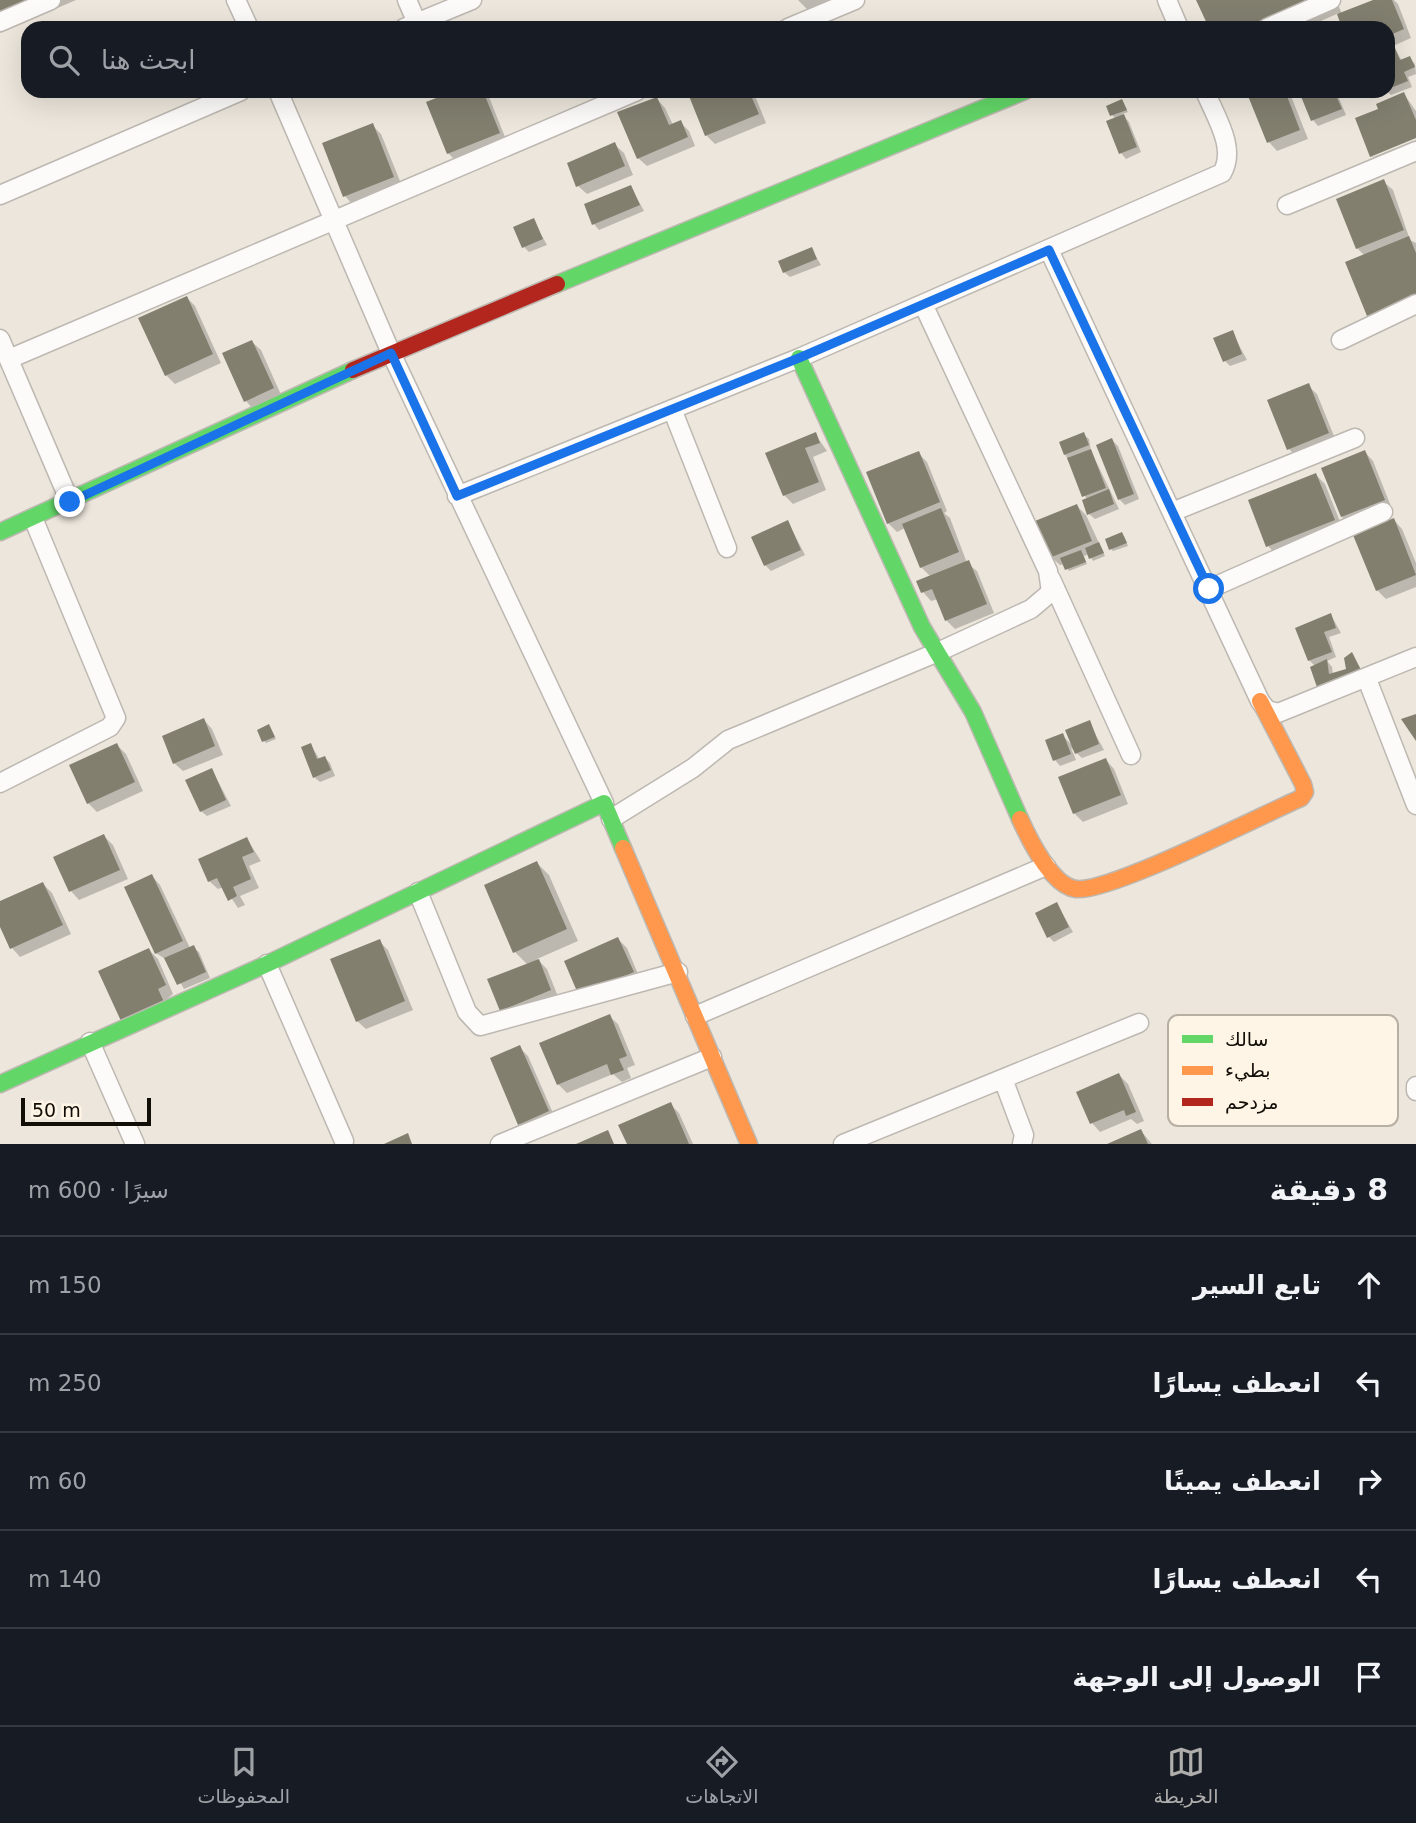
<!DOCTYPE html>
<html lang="ar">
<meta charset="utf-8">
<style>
body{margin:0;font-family:"DejaVu Sans","Noto Naskh Arabic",sans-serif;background:#242831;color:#f1f3f6;direction:rtl}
.scale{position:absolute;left:21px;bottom:18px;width:130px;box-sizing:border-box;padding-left:7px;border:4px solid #110d07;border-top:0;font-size:19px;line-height:24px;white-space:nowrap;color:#110d07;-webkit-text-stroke:5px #fff5e6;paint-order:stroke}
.stop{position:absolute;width:21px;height:21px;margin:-16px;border:5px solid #1a73e8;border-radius:50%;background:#fff}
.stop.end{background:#1a73e8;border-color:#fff;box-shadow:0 2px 7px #0008}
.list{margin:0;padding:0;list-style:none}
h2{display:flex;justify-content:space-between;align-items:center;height:91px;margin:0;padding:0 28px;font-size:30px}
h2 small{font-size:23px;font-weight:400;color:#9ea1a6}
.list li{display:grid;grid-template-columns:46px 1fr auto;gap:21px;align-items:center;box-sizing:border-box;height:98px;padding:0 28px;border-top:2px solid #363941}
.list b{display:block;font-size:26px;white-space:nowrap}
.list em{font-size:23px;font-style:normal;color:#9ea1a6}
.icon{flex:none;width:38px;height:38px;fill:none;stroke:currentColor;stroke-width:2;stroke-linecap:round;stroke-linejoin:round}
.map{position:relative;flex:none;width:1416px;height:1144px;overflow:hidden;direction:ltr}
.search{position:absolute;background:#171b24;box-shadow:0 7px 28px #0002;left:21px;right:21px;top:21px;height:77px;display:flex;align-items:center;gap:18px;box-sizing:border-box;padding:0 24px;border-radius:21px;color:#9ea1a6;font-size:26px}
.sheet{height:581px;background:#171b24}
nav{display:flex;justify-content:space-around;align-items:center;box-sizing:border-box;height:98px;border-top:2px solid #363941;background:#171b24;font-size:19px;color:#9ea1a6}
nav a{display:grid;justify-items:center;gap:4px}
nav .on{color:#afaeac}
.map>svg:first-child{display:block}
.shadow{fill:#0003}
.building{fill:#827f6f}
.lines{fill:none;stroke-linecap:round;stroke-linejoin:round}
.street-casing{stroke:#bdb8b1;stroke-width:21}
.fast-casing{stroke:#bdb8b1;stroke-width:19}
.slow-casing{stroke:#bdb8b1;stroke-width:19}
.jam-casing{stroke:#bdb8b1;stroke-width:19}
.street{stroke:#fcfbfa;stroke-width:18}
.fast{stroke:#63d668;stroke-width:16}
.slow{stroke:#ff974d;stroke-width:16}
.jam{stroke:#b3261e;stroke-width:16}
.route{stroke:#1a73e8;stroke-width:9}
.key{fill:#fff5e6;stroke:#b8afa3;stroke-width:2}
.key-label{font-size:19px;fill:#110d07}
</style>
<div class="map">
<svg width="1416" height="1144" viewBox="0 0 1416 1144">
<rect width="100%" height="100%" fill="#ece6dc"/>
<path class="shadow" d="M 0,0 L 76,0 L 0,33 Z
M 798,0 L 833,0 L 808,10 Z
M 1336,0 L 1342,14 L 1378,0 L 1394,0 L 1398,4 L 1411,38 L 1393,46 L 1402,61 L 1410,58 L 1415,64 L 1416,74 L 1408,77 L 1412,87 L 1391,95 L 1386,91 L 1388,28 L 1344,28 L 1339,13 L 1305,28 L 1272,28 Z
M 458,91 L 487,92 L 507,142 L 457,162 L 448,153 Z
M 689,91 L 753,91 L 766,123 L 715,144 L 706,135 Z
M 1251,91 L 1289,91 L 1308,139 L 1277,151 L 1269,142 Z
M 1313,91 L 1336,91 L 1346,115 L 1318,126 L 1313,120 Z
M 1404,94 L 1416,111 L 1416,136 L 1373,153 L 1373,157 L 1416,140 L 1416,150 L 1380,164 L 1372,156 L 1381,110 Z
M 657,99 L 665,108 L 673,125 L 680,122 L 689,131 L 695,146 L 647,166 L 638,158 Z
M 1122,101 L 1128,112 L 1122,114 L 1129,122 L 1141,152 L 1126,159 L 1121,153 L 1116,119 L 1112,115 Z
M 372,125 L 381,134 L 402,186 L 353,205 L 345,196 Z
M 615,145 L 624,153 L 633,175 L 587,194 L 578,186 Z
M 1384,182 L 1393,190 L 1410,240 L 1416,243 L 1416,313 L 1380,327 L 1368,315 L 1365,256 L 1357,248 L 1338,200 Z
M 631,187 L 644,211 L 599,230 L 594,224 Z
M 533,220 L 547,245 L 529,252 L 524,247 Z
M 812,250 L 821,265 L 790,277 L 784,272 Z
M 187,298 L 195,306 L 221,363 L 175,384 L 166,375 Z
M 1232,332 L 1247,360 L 1230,366 L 1225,361 Z
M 252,342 L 261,350 L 282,397 L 254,410 L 246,401 Z
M 1308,386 L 1317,394 L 1336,441 L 1297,457 L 1289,449 Z
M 815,434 L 827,451 L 813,457 L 826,490 L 793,504 L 784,495 L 768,453 Z
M 1083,434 L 1089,439 L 1091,451 L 1119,509 L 1095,519 L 1089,514 L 1087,500 L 1065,454 Z
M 1112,440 L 1118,446 L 1139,499 L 1125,505 L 1119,499 Z
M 1365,452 L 1373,461 L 1392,509 L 1351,525 L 1342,517 Z
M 918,453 L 927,462 L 947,511 L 944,513 L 950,518 L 967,563 L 977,571 L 994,613 L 955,629 L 946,620 L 938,599 L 931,601 L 923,592 L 919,582 L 931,577 L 921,567 L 905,528 L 897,532 L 888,523 Z
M 1316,475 L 1325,484 L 1343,529 L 1277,555 L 1268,546 Z
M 1077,506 L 1086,515 L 1105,556 L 1093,561 L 1089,554 L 1084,556 L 1087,564 L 1069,571 L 1064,564 L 1060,565 L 1051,557 Z
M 1394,520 L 1402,529 L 1416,563 L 1416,587 L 1386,599 L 1377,590 Z
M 788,522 L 805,555 L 771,571 L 765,565 Z
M 1124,536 L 1128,546 L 1113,551 L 1111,549 Z
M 1331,615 L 1341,633 L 1329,637 L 1336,657 L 1327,661 L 1332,667 L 1333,675 L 1348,670 L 1351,655 L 1366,676 L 1325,694 L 1315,666 L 1309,660 Z
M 204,720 L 212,729 L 223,755 L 183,771 L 174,763 Z
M 1089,722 L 1104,750 L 1082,758 L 1071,748 L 1076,760 L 1060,766 L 1055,760 L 1062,735 L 1073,746 Z
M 269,726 L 276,739 L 266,743 L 264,741 Z
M 117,745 L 126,754 L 143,791 L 97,812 L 88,803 Z
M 311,745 L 320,760 L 325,758 L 330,763 L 335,776 L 320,782 L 314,777 Z
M 1106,760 L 1114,769 L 1128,804 L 1083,822 L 1074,813 Z
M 212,770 L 231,806 L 207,816 L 201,811 Z
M 104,836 L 113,845 L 128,879 L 79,900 L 71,891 Z
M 247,839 L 261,861 L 249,866 L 259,888 L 240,896 L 245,905 L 238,908 L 224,887 L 218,889 L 209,881 Z
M 537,863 L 549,875 L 578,941 L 537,959 L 547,969 L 559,999 L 510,1018 L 501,1010 L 528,965 L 515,952 Z
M 152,876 L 160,885 L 190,948 L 193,947 L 199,952 L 210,978 L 184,989 L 168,961 L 156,953 Z
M 43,884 L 52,893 L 71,934 L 20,957 L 12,948 L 0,923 L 0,903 Z
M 1057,904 L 1073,932 L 1054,942 L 1049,937 Z
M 618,939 L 627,948 L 641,981 L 580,995 Z
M 379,941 L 388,950 L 413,1010 L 366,1029 L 357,1021 Z
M 149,950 L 158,959 L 173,994 L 131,1029 Z
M 609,1016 L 618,1024 L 635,1065 L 627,1068 L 631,1078 L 622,1082 L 613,1074 L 567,1093 L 558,1084 Z
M 519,1047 L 528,1056 L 556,1120 L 529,1132 L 520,1124 Z
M 1119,1075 L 1128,1084 L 1144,1121 L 1137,1124 L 1131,1119 L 1100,1132 L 1092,1123 L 1078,1093 Z
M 670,1104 L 679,1113 L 693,1144 L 629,1144 L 621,1126 Z
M 1141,1131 L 1152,1144 L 1111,1144 Z"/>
<path class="building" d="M 0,0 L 37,0 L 0,16 Z
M 1196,0 L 1331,0 L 1267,28 L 1209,28 Z
M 1373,0 L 1392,0 L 1404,29 L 1388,36 L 1388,28 L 1342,28 L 1337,14 Z
M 1393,43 L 1400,60 L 1410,56 L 1415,67 L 1404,72 L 1408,81 L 1388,89 L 1388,45 Z
M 454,91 L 483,91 L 500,133 L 447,154 L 426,102 Z
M 687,91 L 749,91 L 759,114 L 705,136 Z
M 1246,91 L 1285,91 L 1300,130 L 1267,143 Z
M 1308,91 L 1334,91 L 1342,109 L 1311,121 L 1300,94 Z
M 1404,92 L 1416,120 L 1416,138 L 1370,157 L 1355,118 L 1378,109 L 1376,104 Z
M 657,97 L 669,125 L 681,120 L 688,137 L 637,159 L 617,112 Z
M 1122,99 L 1127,110 L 1110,116 L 1106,106 Z
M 1124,114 L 1137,147 L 1119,154 L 1106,121 Z
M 373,123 L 394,177 L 343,197 L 322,143 Z
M 615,142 L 625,166 L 576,187 L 567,163 Z
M 1384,179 L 1404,230 L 1356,249 L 1336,199 Z
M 631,185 L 640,205 L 592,225 L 584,204 Z
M 534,218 L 543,239 L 522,248 L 513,227 Z
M 1409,236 L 1416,253 L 1416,297 L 1367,316 L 1345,262 Z
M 812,247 L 817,259 L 783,273 L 778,261 Z
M 187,296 L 213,354 L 165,376 L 138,318 Z
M 1233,330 L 1242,354 L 1223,362 L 1213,338 Z
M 252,340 L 274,388 L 244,402 L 222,353 Z
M 1309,383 L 1329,433 L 1287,450 L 1267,400 Z
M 816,432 L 820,443 L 805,448 L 819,482 L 783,496 L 765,453 Z
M 1084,432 L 1089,445 L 1064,455 L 1059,442 Z
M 1112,438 L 1134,494 L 1118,500 L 1096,445 Z
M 1091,449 L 1106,488 L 1082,497 L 1067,458 Z
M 1365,450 L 1385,500 L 1341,517 L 1321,468 Z
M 919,451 L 940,502 L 887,524 L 866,472 Z
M 1316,473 L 1335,520 L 1266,547 L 1248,500 Z
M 1109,489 L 1114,504 L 1087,515 L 1082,500 Z
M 1077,504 L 1092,541 L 1049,558 L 1035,521 Z
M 941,508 L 959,552 L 920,568 L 902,524 Z
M 1394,518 L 1416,575 L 1376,591 L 1353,535 Z
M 788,520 L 801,550 L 764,566 L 751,537 Z
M 1122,532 L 1127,543 L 1109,550 L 1105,539 Z
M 1099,542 L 1104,553 L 1089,559 L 1085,548 Z
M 1081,550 L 1086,562 L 1065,570 L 1060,558 Z
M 969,560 L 987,604 L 945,621 L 932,589 L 921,593 L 916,581 Z
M 1331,613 L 1336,628 L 1324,632 L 1332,652 L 1308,661 L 1295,628 Z
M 1352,652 L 1361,670 L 1318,690 L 1310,667 L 1327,659 L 1329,674 L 1346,669 L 1344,658 Z
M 1416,714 L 1416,741 L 1401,719 Z
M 204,718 L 215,746 L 173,764 L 162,736 Z
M 1090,720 L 1099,744 L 1075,754 L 1065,730 Z
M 269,724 L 275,737 L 262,742 L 257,730 Z
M 1063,733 L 1071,754 L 1053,761 L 1045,740 Z
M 117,743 L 135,782 L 87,804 L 69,765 Z
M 311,743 L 317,759 L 325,756 L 331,770 L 313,778 L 301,747 Z
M 1106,758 L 1121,795 L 1073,814 L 1058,777 Z
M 212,768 L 226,800 L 200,812 L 185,780 Z
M 104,834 L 120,870 L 69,892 L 53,857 Z
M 247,837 L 254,852 L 242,857 L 251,879 L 233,887 L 237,896 L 228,901 L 217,878 L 208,882 L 198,859 Z
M 537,861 L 567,929 L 513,953 L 484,885 Z
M 152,874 L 183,941 L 155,954 L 124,887 Z
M 43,882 L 63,925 L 10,949 L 0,927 L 0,901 Z
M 1057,902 L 1069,927 L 1047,938 L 1035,913 Z
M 618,937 L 634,972 L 579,996 L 564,961 Z
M 380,939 L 405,1001 L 356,1022 L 330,959 Z
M 194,945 L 206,972 L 177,985 L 164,958 Z
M 149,948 L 166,985 L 158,989 L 164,1002 L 121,1021 L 98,971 Z
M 539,959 L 551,990 L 500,1011 L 487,979 Z
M 610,1014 L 627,1056 L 619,1059 L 624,1070 L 611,1075 L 607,1064 L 557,1085 L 539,1043 Z
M 520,1045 L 549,1111 L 518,1125 L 490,1058 Z
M 1119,1073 L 1136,1112 L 1126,1116 L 1124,1110 L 1090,1124 L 1076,1092 Z
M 671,1102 L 689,1144 L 627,1144 L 618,1125 Z
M 1141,1129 L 1148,1144 L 1107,1144 Z
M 608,1130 L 614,1144 L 576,1144 Z
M 408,1133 L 412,1144 L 384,1144 Z"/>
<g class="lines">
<g class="street-casing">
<path id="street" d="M 236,0 L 249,28
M 407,0 L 417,23
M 1167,0 L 1179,28
M 0,22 L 51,0
M 404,28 L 472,0
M 788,28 L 855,0
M 1267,28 L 1331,0
M 278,91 L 391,353 L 604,803
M 0,195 L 241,91
M 1287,205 L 1416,151
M 1049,250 L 1260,701 L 1267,710 L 1278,713 L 1416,657
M 0,339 L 70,502
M 1341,340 L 1416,304
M 9,359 L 637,91
M 672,409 L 727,548
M 457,496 L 799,358 L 1222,173 C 1237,148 1215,116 1205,91
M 1172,512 L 1355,438
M 1051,579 L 1131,755
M 1209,589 L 1383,512
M 1367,679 L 1416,805
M 0,783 L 110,727 L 116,718 L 33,518
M 611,819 L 693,768 L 728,740 L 938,652 L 1031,609 L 1051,592 L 1048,571 L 923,304
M 418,892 L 467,1012 L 480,1026 L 678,972
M 267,964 L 344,1141
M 695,1016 L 1046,866
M 90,1042 L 135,1144
M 1003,1079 L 1024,1135 L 1022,1144
M 1416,1086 L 1416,1091
M 500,1144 L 712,1057
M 843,1144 L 1139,1023"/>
</g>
<g class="fast-casing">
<path id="fast" d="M 557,284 L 1025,91
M 799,358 L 922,627 L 973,712 L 1020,819
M 0,532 L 353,370
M 0,1084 L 267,964 L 604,803 L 623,848"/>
</g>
<g class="slow-casing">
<path id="slow" d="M 1020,819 C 1029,839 1052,886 1076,889 C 1109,893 1262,815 1301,798 L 1305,792 L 1303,784 L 1260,701
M 623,848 L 749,1144"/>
</g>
<g class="jam-casing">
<path id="jam" d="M 353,370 L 557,284"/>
</g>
<use href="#street" class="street"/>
<use href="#fast" class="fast"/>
<use href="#slow" class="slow"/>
<use href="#jam" class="jam"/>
</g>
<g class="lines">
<path class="route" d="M 70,502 L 391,353 L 457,496 L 799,358 L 1049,250 L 1209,589"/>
</g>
<rect x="1168" y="1015" width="230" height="111" rx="10" class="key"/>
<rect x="1182" y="1035" width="31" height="8" fill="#63d668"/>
<rect x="1182" y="1066" width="31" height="9" fill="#ff974d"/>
<rect x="1182" y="1098" width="31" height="8" fill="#b3261e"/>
<g class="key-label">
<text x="1225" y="1046">سالك</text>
<text x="1225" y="1077">بطيء</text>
<text x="1225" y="1109">مزدحم</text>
</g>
</svg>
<div class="scale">50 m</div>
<div class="stop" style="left:1209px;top:589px"></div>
<div class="stop end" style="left:70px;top:502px"></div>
<div class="search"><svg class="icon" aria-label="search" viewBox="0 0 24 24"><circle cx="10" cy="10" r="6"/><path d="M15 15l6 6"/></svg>ابحث هنا</div>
</div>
<section class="sheet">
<h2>8 دقيقة<small>سيرًا · 600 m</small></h2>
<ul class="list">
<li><svg class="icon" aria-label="ahead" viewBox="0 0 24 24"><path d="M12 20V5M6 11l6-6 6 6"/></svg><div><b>تابع السير</b></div><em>150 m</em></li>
<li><svg class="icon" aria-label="left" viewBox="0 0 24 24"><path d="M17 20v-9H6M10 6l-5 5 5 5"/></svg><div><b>انعطف يسارًا</b></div><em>250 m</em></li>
<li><svg class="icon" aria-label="right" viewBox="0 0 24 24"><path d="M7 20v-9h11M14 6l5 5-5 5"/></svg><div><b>انعطف يمينًا</b></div><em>60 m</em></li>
<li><svg class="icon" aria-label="left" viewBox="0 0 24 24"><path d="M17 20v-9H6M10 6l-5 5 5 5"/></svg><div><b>انعطف يسارًا</b></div><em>140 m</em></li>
<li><svg class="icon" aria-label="arrive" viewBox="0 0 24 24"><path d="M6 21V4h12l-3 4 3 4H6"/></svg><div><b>الوصول إلى الوجهة</b></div></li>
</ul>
</section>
<nav>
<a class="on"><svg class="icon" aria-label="map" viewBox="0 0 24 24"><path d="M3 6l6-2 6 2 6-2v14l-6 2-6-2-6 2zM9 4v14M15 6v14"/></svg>الخريطة</a>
<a><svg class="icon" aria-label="directions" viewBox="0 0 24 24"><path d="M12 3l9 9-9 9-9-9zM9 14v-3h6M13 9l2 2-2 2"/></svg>الاتجاهات</a>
<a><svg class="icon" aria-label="saved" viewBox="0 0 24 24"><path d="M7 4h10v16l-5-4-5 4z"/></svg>المحفوظات</a>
</nav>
